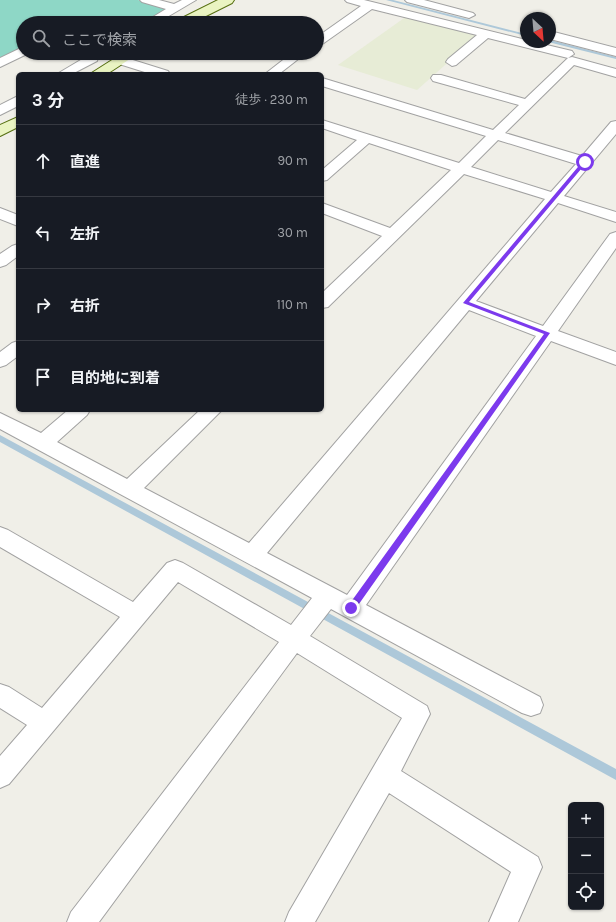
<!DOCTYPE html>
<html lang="ja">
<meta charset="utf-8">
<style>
body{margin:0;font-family:Karla,"Noto Sans JP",sans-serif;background:#20242c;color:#f1f3f6}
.controls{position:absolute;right:12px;bottom:12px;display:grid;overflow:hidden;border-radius:6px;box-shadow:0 1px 3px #0004}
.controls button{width:36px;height:36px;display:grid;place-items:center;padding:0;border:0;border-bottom:1px solid #363941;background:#171b24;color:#f1f3f6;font:20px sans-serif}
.compass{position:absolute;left:520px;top:12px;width:36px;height:36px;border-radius:50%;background:#171b24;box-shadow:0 1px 3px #0004;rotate:154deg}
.stop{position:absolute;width:12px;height:12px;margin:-9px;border:3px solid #7c3aed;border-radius:50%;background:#fff}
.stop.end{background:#7c3aed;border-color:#fff;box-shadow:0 1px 4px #0008}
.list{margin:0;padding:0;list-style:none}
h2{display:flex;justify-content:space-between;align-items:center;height:52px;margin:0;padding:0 16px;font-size:17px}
h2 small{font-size:13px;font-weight:400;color:#9ea1a6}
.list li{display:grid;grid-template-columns:26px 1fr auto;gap:12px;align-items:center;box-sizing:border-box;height:72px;padding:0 16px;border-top:1px solid #363941}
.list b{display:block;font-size:15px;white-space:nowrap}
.list em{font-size:13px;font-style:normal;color:#9ea1a6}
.icon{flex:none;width:22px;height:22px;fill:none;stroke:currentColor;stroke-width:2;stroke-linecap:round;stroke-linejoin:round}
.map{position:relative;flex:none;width:616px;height:922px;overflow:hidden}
.search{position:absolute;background:#171b24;box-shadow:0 1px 3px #0004;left:16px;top:16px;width:308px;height:44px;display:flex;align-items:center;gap:10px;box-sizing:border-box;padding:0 14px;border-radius:22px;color:#9ea1a6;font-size:15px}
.panel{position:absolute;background:#171b24;box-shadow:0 1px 3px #0004;left:16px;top:72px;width:308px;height:340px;border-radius:6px}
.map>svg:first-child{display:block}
.farmland{fill:#e7ecd6}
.pitch{fill:#8ed7c6}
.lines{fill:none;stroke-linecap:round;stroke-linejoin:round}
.stream{fill:#adc8d9;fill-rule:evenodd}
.street-casing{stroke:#a2a2a2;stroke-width:2}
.secondary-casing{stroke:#566f10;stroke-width:2}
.street{fill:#fff;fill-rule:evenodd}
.secondary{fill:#eaf4c2;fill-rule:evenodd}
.route{fill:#7c3aed}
</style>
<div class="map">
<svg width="616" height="922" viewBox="0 0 616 922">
<rect width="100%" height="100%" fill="#f0efe8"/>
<path class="farmland" d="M 407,16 L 481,33 L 417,90 L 338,65 Z"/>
<path class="pitch" d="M 0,0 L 138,0 L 165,7 L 166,10 L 143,23 L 23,23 L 23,47 L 0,59 Z"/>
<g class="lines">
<path class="stream" d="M 386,0 L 393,0 L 526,34 L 526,36 Z
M 550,40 L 616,57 L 616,59 L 548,42 L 550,42 Z
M 0,435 L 616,769 L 616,780 L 0,442 Z"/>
<g class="street-casing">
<path id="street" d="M 140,0 L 159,0 L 174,4 L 182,0 L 196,0 L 157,23 L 143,23 L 166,9 L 142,2 Z
M 345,0 L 364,0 L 526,40 L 526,42 L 534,42 L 572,51 L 574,54 L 568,58 L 488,38 L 456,65 L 452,66 L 446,62 L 448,59 L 477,35 L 372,9 L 321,45 L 317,46 L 317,37 L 361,6 L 347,2 Z
M 405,0 L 424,0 L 473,13 L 475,15 L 469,18 L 407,2 Z
M 550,31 L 616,48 L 616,56 L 550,39 Z
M 23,47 L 23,53 L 27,54 L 0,67 L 0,58 Z
M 86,53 L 102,53 L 98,57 L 97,61 L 72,74 L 57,74 L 84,58 L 83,56 Z
M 292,53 L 306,53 L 279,74 L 265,74 Z
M 120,56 L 168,71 L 170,74 L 151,74 L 116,63 L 114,60 Z
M 572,57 L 616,69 L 616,77 L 574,65 L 505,133 L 582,156 L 611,122 L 616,121 L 616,134 L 564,196 L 616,212 L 616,222 L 558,203 L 476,301 L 543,326 L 610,234 L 616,232 L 616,248 L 558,331 L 616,352 L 616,365 L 551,341 L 366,605 L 540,697 L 543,705 L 540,713 L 531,716 L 522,713 L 331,609 L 310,636 L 427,706 L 430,714 L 401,771 L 538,857 L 542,867 L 518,922 L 489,922 L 511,872 L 389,793 L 315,922 L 285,922 L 289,912 L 402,718 L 297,653 L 99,922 L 67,922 L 71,912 L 279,642 L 178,582 L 9,784 L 0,788 L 0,756 L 27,725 L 0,708 L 0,684 L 9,687 L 42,708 L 120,617 L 0,547 L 0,527 L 8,530 L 133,602 L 167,563 L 175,560 L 183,563 L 291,625 L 312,598 L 0,429 L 0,413 L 41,433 L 68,410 L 90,410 L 87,415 L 57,442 L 127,479 L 200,410 L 222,410 L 144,488 L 249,543 L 545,199 L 464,174 L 328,307 L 322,308 L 322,293 L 382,236 L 322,213 L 322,203 L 390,228 L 451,170 L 369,143 L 327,180 L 322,181 L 322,170 L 357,140 L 322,128 L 322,120 L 459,163 L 486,136 L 322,86 L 322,78 L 493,130 L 519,105 L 433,81 L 431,78 L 433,75 L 441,75 L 525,99 L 568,58 ZM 498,140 L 576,164 L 551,192 L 471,167 ZM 469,310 L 536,336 L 347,595 L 267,553 Z
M 18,96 L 18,106 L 0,115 L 0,105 Z
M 0,208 L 18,215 L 18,226 L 0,219 Z
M 18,244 L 18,256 L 6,265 L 0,267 L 0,254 L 12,246 Z
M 18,341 L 18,356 L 6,365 L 0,367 L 0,352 L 12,343 Z"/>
</g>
<g class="secondary-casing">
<path id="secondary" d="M 218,0 L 234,0 L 232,3 L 192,23 L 176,23 L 178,20 Z
M 123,53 L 139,53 L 107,74 L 90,74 Z
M 18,117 L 18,127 L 0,136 L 0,125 Z"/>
</g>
<use href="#street" class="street"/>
<use href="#secondary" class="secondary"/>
</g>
<path class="route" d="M 583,161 L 587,162 L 469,302 L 550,333 L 354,611 L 348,611 L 348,606 L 544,334 L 463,303 Z"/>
</svg>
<div class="controls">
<button>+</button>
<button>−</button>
<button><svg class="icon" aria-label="locate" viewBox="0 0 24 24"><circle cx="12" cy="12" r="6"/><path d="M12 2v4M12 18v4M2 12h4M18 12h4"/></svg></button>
</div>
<svg class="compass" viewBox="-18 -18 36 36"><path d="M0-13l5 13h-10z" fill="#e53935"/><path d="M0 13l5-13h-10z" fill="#9ea1a6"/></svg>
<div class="stop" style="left:585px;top:162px"></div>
<div class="stop end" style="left:351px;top:608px"></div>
<div class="search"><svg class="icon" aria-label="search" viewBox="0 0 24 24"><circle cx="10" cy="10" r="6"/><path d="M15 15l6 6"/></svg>ここで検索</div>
<section class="panel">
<h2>3 分<small>徒歩 · 230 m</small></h2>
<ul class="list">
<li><svg class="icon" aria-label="ahead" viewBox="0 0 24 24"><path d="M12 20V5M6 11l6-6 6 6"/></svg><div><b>直進</b></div><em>90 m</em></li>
<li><svg class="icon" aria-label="left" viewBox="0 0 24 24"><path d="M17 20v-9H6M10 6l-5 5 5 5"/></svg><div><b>左折</b></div><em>30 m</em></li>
<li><svg class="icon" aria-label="right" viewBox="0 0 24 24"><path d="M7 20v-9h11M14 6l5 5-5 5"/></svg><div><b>右折</b></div><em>110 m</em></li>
<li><svg class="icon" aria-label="arrive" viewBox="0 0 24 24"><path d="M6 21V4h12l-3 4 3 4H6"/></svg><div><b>目的地に到着</b></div></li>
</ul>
</section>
</div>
